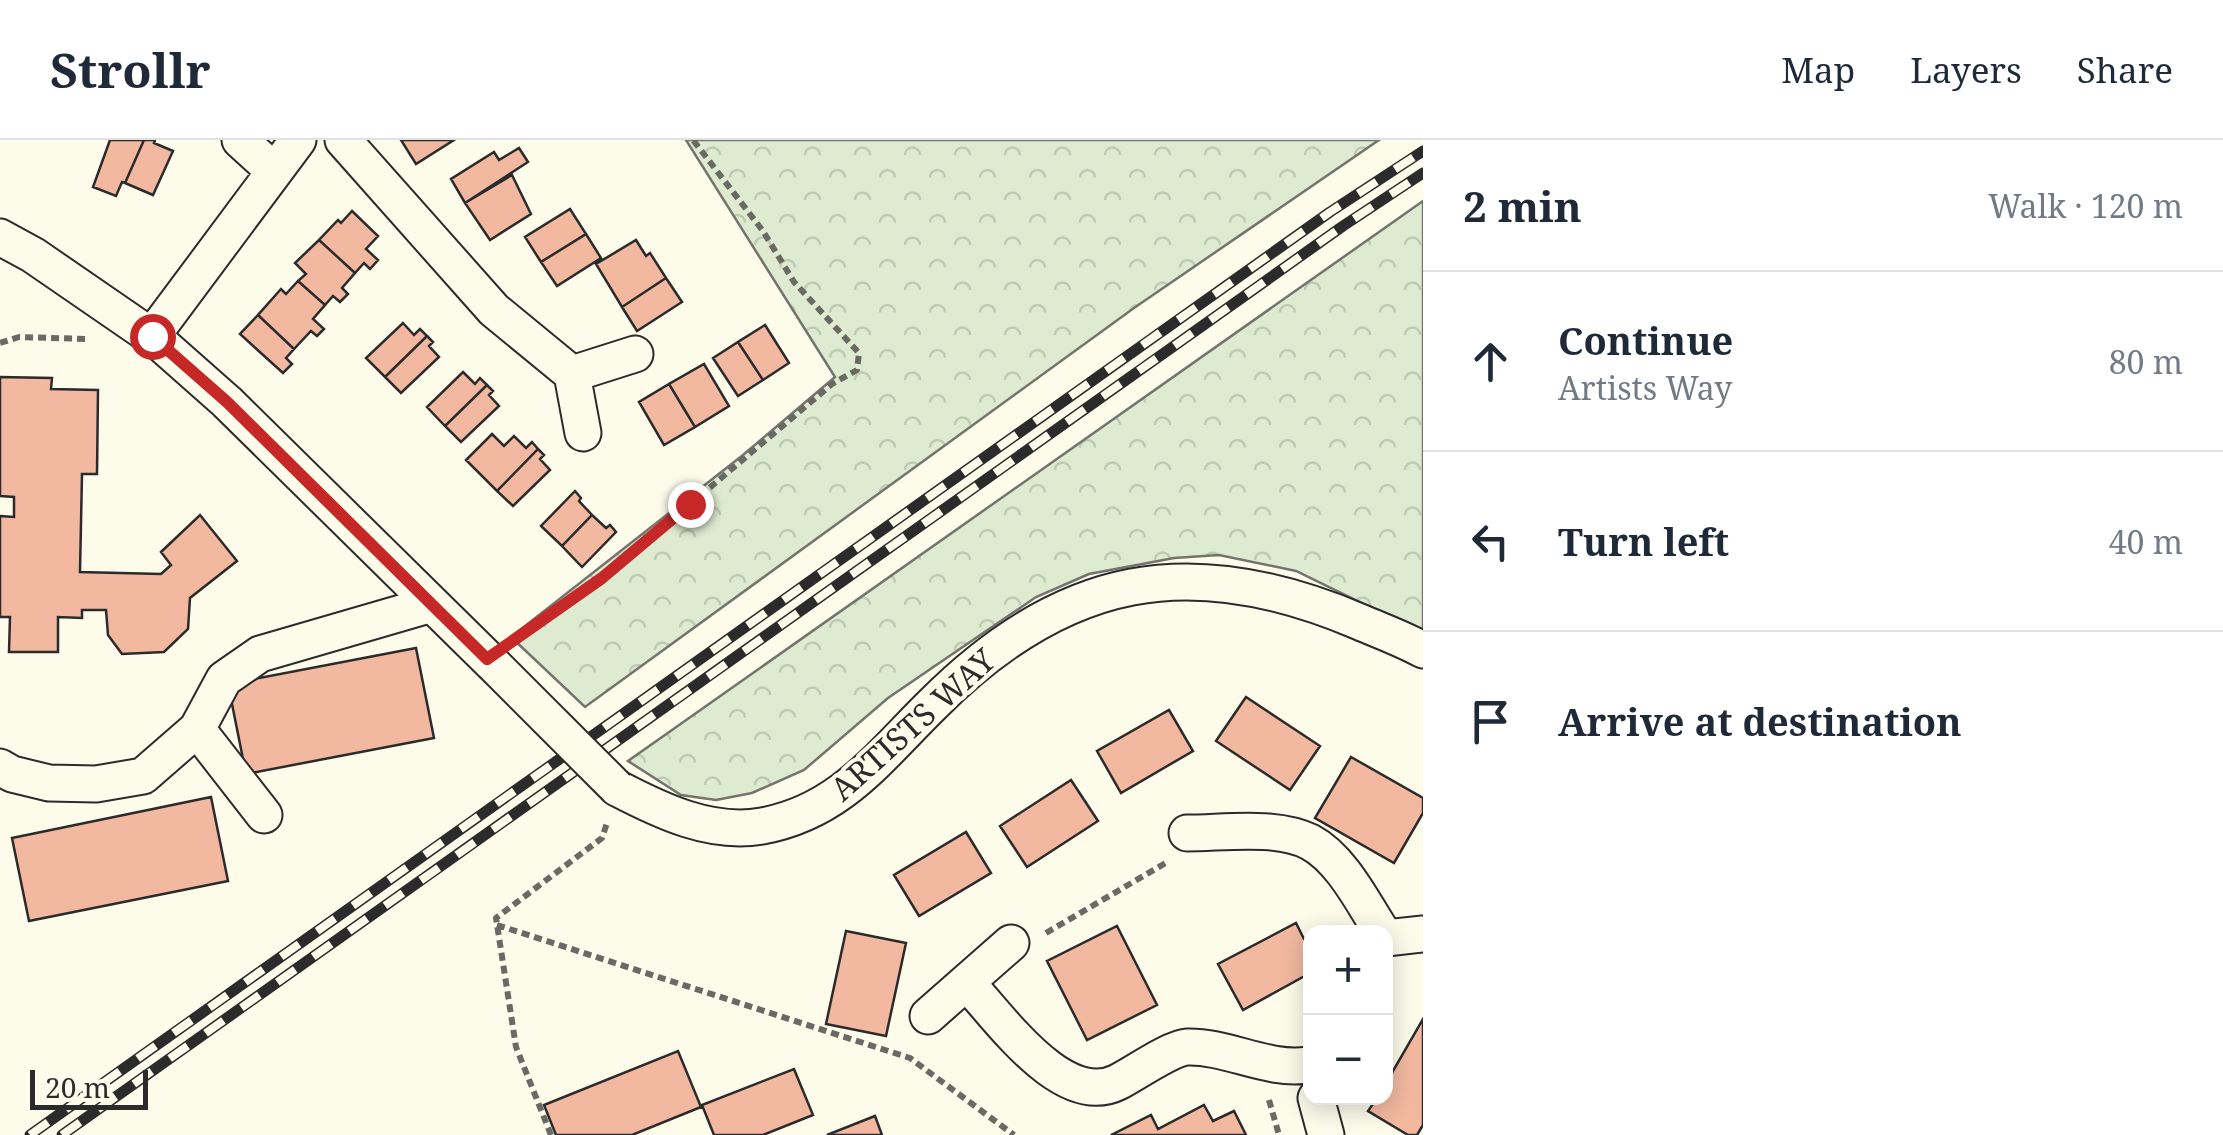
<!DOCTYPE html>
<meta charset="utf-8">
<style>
body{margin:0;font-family:"Noto Serif",serif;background:#f2f2f3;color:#1f2937}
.controls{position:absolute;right:30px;bottom:30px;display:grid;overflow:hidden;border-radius:20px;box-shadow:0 5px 25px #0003}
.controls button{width:90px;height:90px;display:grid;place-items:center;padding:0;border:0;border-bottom:2px solid #e0e1e3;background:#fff;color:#1f2937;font:50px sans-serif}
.scale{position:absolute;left:30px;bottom:25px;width:118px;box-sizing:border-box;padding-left:10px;border:5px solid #2b2b2b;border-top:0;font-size:28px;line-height:35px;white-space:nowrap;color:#2b2b2b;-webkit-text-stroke:8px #fdfbea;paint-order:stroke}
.stop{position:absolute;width:30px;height:30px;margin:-22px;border:8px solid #c62828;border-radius:50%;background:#fff}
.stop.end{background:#c62828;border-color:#fff;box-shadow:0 2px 10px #0008}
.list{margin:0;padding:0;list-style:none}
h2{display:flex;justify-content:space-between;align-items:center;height:130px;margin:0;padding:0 40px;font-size:42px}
h2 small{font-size:32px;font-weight:400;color:#747a83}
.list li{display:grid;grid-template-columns:65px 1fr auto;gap:30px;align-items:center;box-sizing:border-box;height:180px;padding:0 40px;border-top:2px solid #e0e1e3}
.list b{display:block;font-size:38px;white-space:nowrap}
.list p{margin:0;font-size:32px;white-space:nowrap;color:#747a83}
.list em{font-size:32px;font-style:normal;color:#747a83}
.icon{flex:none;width:55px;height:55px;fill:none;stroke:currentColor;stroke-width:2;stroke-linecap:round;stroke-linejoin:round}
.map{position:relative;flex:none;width:1423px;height:995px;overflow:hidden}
header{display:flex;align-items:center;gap:60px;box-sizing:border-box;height:140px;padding:0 50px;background:#fff;border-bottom:2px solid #e0e1e3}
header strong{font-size:48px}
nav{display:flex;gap:55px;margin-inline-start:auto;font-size:35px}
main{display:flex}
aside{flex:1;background:#fff}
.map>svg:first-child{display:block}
.forest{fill:url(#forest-crowns);stroke:#74746e;stroke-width:2.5}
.building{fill:#f2b8a0;stroke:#2b2b2b;stroke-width:2.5}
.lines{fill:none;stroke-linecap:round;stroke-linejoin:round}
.minor-casing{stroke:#2b2b2b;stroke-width:39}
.path{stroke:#6a6964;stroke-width:6;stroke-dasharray:8 5;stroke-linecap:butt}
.minor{stroke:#fdfbea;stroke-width:35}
.rail-casing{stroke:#2b2b2b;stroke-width:11}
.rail{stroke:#fdfbea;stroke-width:8;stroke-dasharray:22;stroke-linecap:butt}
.minor-bridge-casing{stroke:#2b2b2b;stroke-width:39;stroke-linecap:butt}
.minor-bridge{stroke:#fdfbea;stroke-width:35}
.route{stroke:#c62828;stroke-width:12}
.labels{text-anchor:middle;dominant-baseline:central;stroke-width:8;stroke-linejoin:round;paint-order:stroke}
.street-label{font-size:32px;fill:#2b2b2b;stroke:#fdfbea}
</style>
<header>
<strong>Strollr</strong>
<nav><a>Map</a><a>Layers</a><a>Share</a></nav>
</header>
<main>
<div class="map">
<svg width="1423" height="995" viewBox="0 0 1423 995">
<defs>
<pattern id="forest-crowns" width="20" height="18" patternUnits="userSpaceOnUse" patternTransform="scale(2.5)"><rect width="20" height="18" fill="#deebd1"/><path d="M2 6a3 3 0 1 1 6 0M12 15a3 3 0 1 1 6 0" fill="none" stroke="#bfcab4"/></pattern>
</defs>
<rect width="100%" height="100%" fill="#fdfbea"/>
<path class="forest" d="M 686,0 L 1379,0 L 1134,168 L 585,567 L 511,497 L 743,315 L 835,237 Z
M 1423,61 L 1423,493 L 1296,431 L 1219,415 L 1174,418 L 1089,434 L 1036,457 L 888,558 L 804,630 L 752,653 L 716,660 L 681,655 L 628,621 Z"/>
<path class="building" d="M 110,0 L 144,0 L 125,43 L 122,42 L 116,56 L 93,47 Z
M 144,0 L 155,0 L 154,3 L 173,11 L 153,55 L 125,43 Z
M 401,0 L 454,0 L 416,24 Z
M 519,8 L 528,22 L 465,63 L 451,39 L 494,12 L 499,20 Z
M 512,35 L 531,74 L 490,100 L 465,63 Z
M 570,69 L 586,94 L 541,122 L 525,97 Z
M 352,71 L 378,96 L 366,109 L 378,120 L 370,129 L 364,123 L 355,133 L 319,100 L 338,80 L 341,83 Z
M 586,94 L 601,118 L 557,146 L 541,122 Z
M 319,100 L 355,133 L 342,148 L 348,154 L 340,162 L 333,156 L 325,165 L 298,141 L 306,134 L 295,123 Z
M 636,100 L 646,116 L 650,113 L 666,138 L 622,167 L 596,124 Z
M 666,138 L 682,162 L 637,191 L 622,167 Z
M 298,141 L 325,165 L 313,179 L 324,189 L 317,196 L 311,191 L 294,209 L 258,175 L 281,149 L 286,154 Z
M 258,175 L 294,209 L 286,218 L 292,224 L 283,233 L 240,194 Z
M 403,183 L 414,195 L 420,189 L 427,196 L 385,237 L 366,218 Z
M 765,185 L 789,223 L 763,240 L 738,202 Z
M 427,196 L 433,202 L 429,206 L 439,217 L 401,253 L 385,237 Z
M 738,202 L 763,240 L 738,256 L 713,218 Z
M 704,224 L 729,266 L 695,287 L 669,244 Z
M 463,232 L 475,244 L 480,238 L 487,245 L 445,286 L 427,267 Z
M 0,237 L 52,238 L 51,249 L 98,250 L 97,334 L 82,334 L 80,432 L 161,434 L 171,425 L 161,412 L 200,375 L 237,421 L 190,458 L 188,489 L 164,512 L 122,514 L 108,495 L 106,470 L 82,470 L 82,478 L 58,477 L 58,512 L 9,512 L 10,477 L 0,477 L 0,376 L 14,377 L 14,357 L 0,356 Z
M 669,244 L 695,287 L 664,305 L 639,262 Z
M 487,245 L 493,251 L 489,255 L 499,266 L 461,302 L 445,286 Z
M 492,294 L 504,306 L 514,296 L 526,308 L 532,302 L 538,309 L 497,351 L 466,320 Z
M 538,309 L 544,315 L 540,319 L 550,330 L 513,366 L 497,351 Z
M 575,351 L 581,358 L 579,361 L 592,375 L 562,406 L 541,386 Z
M 592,375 L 606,388 L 610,385 L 616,392 L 582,427 L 562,406 Z
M 416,508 L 434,598 L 246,634 L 228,544 Z
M 1246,557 L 1320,606 L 1290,650 L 1216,601 Z
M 1169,570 L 1193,611 L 1121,653 L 1097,611 Z
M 1351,617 L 1423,658 L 1423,673 L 1394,723 L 1315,678 Z
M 1071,640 L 1098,681 L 1027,727 L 1000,686 Z
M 211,657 L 228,741 L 29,781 L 12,698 Z
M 966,692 L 991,733 L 919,776 L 894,735 Z
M 1296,783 L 1310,811 L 1310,833 L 1243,870 L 1218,824 Z
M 1117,786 L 1157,865 L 1087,900 L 1047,821 Z
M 846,791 L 906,803 L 886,896 L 826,884 Z
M 1423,879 L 1423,985 L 1417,995 L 1408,995 L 1368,971 L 1377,958 L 1386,958 L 1386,943 Z
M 678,911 L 701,967 L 632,995 L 556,995 L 544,965 Z
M 794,929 L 813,975 L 763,995 L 714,995 L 702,965 Z
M 1204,965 L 1213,981 L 1234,971 L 1246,995 L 1111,995 L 1151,975 L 1158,989 Z
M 875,976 L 882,995 L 827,995 Z"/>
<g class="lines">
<g class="minor-casing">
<path id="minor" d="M 240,0 L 273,30
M 343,0 L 494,170 L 572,234 L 583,293
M 0,97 L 33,115 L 158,201 L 227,262 L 492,523
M 152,196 L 298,0
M 572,234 L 635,214
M 197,589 L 264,675
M 0,627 L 12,634 L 49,643 L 96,644 L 143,636 L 197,589 L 224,539 L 260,514 L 432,464
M 617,648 C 661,671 711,695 762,686 C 840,672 879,617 932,565 C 1063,433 1191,410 1360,482 C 1381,491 1403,499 1423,510
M 1187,693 C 1224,693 1276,685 1310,702 C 1342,719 1363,763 1382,792
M 1386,798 L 1423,794
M 967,843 C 1000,878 1063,970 1118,942 C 1134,934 1171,908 1187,907 C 1228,906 1267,931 1308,925
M 928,876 L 1011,803
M 1316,958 L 1326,995"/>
</g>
<path class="path" d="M 0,203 L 19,197 L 88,199
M 515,499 L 602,439 L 832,244 L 857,230 L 859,213 L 794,142 L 763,91 L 693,0
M 497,785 L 910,918 L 1014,995
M 1046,793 L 1169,721
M 1269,960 L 1279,995
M 551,995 L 516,907 L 496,778 L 602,698 L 607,683"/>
<use href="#minor" class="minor"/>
<g class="rail-casing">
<path id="rail" d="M 30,995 L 1330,72 L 1423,11
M 62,995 L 1343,86 L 1423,33"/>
</g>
<use href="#rail" class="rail"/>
<g class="minor-bridge-casing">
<path id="minor-bridge" d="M 492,523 L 617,648"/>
</g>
<use href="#minor-bridge" class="minor-bridge"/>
</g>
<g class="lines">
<path class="route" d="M 152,196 L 227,262 L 487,519 L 602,438 L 690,364"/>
</g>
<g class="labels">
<g class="street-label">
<text transform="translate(912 584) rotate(-42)">ARTISTS WAY</text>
</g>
</g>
</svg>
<div class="controls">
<button>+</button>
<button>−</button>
</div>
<div class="scale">20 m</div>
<div class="stop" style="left:152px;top:196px"></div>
<div class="stop end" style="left:690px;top:364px"></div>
</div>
<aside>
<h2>2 min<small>Walk · 120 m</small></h2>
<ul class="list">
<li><svg class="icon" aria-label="ahead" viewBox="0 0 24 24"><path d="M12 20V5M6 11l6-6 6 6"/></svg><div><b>Continue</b><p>Artists Way</p></div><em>80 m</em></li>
<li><svg class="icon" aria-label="left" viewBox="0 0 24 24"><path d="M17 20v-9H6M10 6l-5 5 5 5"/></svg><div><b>Turn left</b></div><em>40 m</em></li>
<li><svg class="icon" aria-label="arrive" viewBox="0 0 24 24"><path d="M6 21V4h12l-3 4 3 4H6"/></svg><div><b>Arrive at destination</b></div></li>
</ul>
</aside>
</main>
